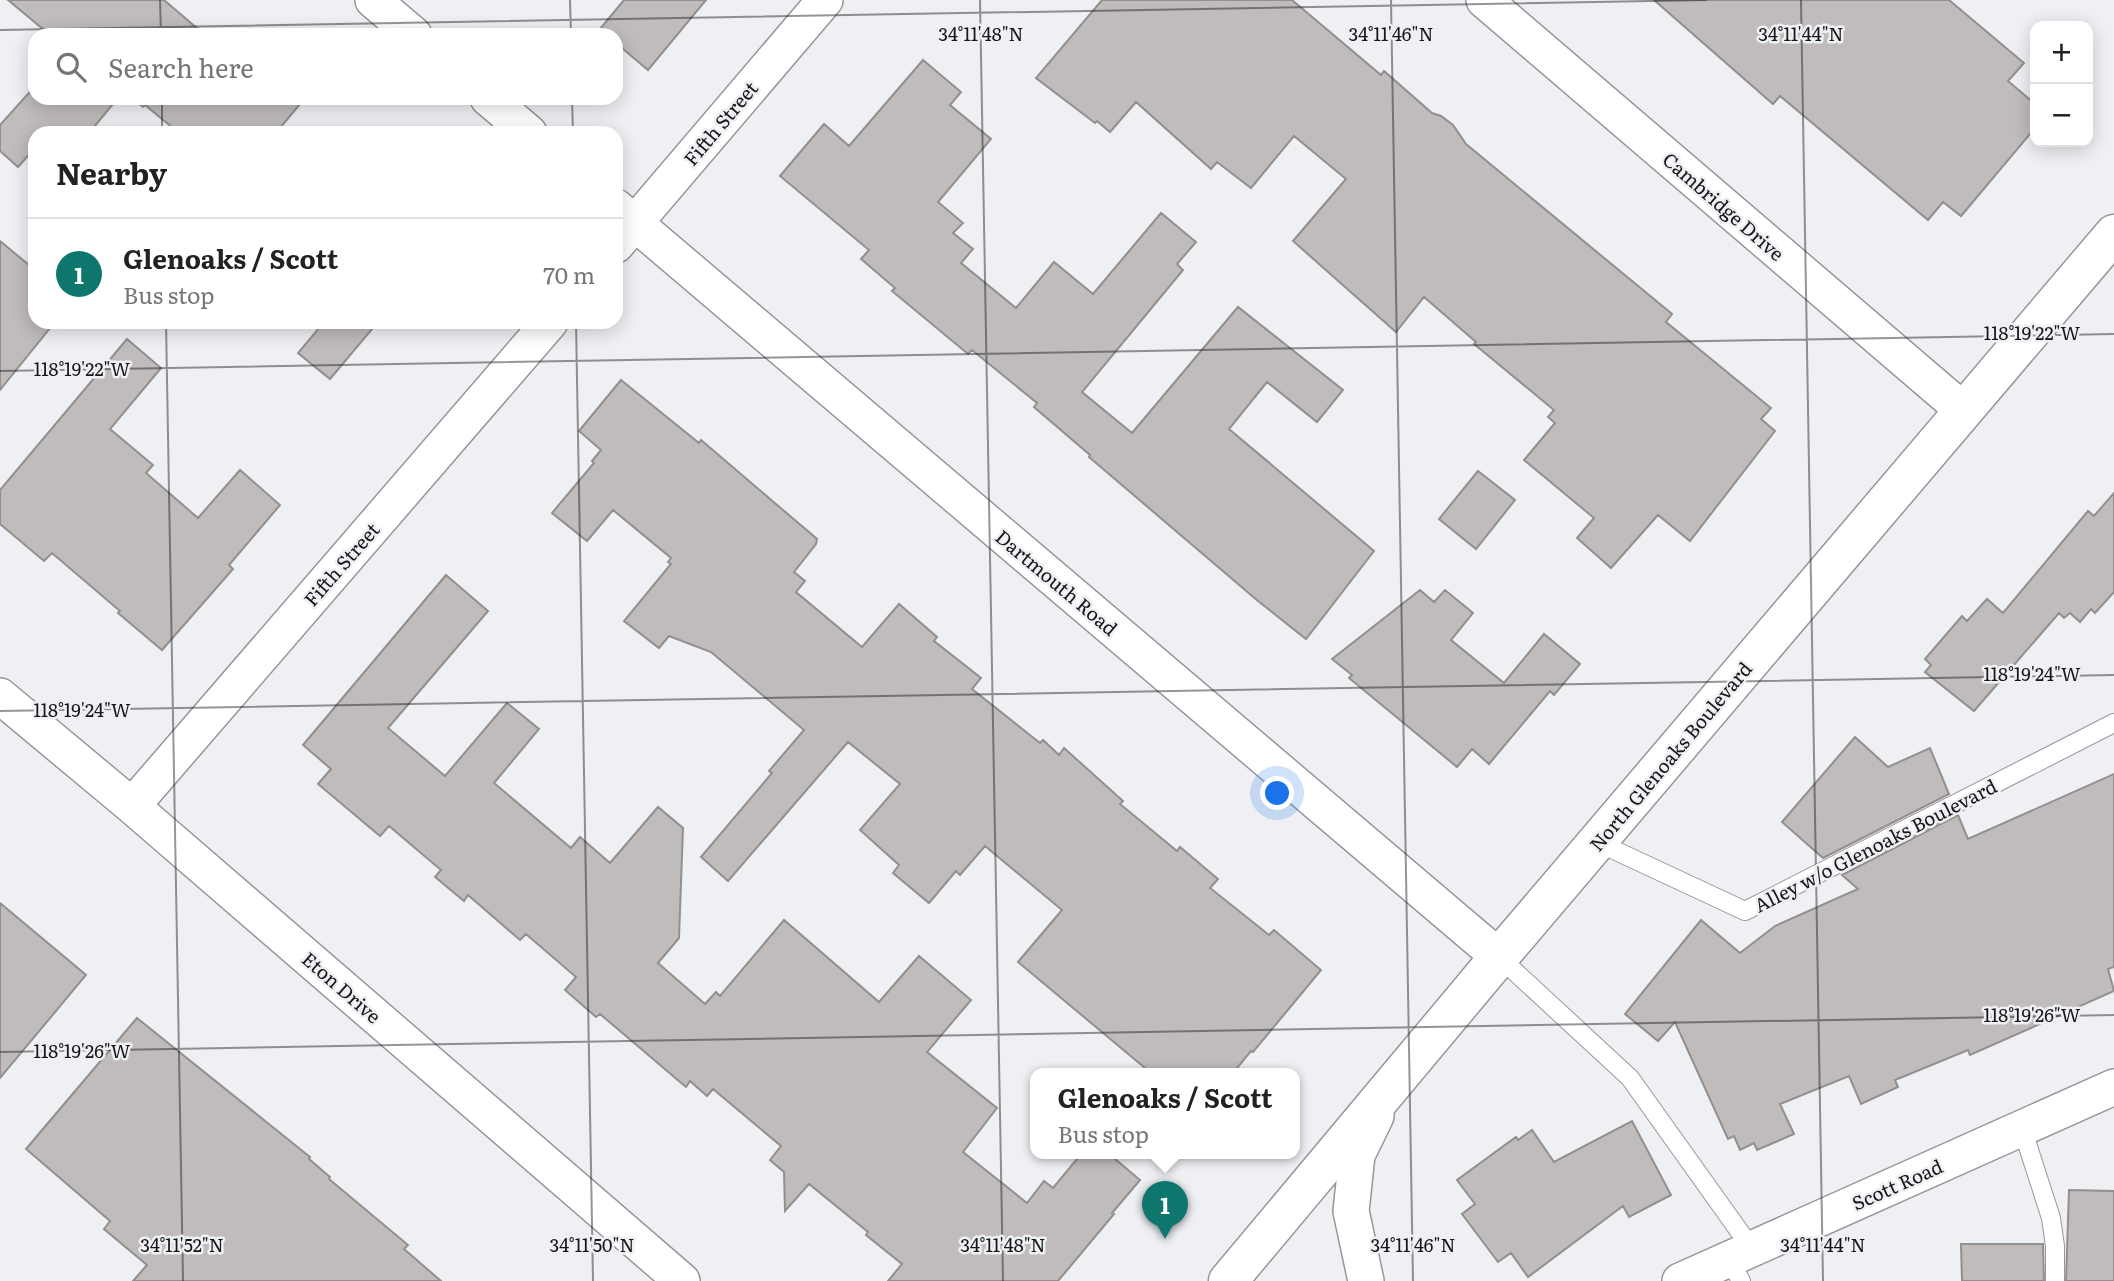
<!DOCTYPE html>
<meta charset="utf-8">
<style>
body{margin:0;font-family:Literata,serif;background:#f6f6f6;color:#222}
.controls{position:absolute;right:21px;top:21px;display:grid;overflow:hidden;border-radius:14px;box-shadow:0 4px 18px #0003}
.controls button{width:63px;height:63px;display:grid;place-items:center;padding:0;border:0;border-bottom:2px solid #e0e0e0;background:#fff;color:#222;font:35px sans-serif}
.you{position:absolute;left:1278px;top:794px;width:24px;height:24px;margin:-18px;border:5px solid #fff;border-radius:50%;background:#1a73e8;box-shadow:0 0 0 10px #1a73e833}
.badge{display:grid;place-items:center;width:46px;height:46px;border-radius:50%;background:#0f766e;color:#fff;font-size:23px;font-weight:700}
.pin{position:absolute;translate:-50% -58px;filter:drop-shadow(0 2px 4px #0008)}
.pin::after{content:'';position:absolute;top:37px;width:24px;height:21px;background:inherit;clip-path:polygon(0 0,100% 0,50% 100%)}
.popup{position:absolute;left:1030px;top:1068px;width:270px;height:91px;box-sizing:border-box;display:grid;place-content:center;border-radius:14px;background:#fff;filter:drop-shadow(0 2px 5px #0005);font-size:23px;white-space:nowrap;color:#767676}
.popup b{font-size:26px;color:#222}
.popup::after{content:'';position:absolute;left:50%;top:100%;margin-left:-14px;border:14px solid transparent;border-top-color:#fff}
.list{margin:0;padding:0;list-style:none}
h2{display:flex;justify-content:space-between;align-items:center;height:91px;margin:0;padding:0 28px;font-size:30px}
h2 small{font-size:23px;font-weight:400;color:#767676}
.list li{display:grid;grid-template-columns:46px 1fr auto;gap:21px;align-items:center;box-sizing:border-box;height:112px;padding:0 28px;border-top:2px solid #e0e0e0}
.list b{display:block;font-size:26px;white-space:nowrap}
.list p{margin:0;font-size:23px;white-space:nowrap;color:#767676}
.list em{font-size:23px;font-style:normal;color:#767676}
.icon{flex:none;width:38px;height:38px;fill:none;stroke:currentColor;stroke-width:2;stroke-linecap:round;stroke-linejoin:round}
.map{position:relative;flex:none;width:2114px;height:1281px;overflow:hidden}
.search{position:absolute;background:#fff;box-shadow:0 4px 18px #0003;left:28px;top:28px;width:595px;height:77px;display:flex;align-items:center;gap:18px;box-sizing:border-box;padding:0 24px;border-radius:21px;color:#767676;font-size:26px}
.panel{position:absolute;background:#fff;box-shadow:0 4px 18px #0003;left:28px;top:126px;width:595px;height:203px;border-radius:21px}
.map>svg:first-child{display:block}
.building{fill:#bfbcbb;stroke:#928f8e;stroke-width:2}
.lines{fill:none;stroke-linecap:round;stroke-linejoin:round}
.service-casing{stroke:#97979a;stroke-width:20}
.minor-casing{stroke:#97979a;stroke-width:38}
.secondary-casing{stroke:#97979a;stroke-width:41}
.service{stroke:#fff;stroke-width:18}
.minor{stroke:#fff;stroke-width:35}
.secondary{stroke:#fff;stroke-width:38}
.ticks{fill:none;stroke:#161718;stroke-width:2;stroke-opacity:0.45}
.labels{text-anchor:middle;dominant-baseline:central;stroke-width:5;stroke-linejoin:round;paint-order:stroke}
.street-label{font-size:19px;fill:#161718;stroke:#eff0f3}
.ticks-label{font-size:18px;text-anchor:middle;fill:#161718;stroke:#eff0f3;stroke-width:5;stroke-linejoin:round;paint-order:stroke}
</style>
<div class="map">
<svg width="2114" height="1281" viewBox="0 0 2114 1281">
<rect width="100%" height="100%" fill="#eff0f3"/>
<path class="building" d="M 8,0 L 164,0 L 205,35 L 50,35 Z
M 624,0 L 706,0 L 648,70 L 616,43 L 616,35 L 607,35 L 600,29 Z
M 1102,0 L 1292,0 L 1381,75 L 1384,71 L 1432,113 L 1441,116 L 1453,125 L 1466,144 L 1672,314 L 1666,322 L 1771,408 L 1761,419 L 1775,431 L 1690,541 L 1658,515 L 1611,568 L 1577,538 L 1594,518 L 1524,460 L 1555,423 L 1548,417 L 1554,410 L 1474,344 L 1476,342 L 1424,297 L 1396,332 L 1293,241 L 1346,179 L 1294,136 L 1251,188 L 1217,162 L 1211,169 L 1136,102 L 1110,132 L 1097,121 L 1095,123 L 1036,78 Z
M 1654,0 L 1949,0 L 2024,63 L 2008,81 L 2035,104 L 2035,128 L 1961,216 L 1943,202 L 1928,220 L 1780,96 L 1773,104 Z
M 923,60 L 961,92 L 950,105 L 991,139 L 938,202 L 963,223 L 953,233 L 973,249 L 961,263 L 1016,308 L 1054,262 L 1093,294 L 1161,213 L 1196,242 L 1177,264 L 1183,270 L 1082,392 L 1132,433 L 1238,307 L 1343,390 L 1317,422 L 1267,382 L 1229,429 L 1374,551 L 1306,639 L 1258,601 L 1089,457 L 1090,455 L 1034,407 L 1037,403 L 972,350 L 968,354 L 892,291 L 895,288 L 861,259 L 869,250 L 780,176 L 824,124 L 849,146 Z
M 35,86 L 35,98 L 118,98 L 89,133 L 35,133 L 35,148 L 18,167 L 0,151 L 0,125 Z
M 132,98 L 305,98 L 276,133 L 179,133 L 145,105 L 143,107 Z
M 0,241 L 35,270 L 35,322 L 55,322 L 0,390 Z
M 324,322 L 378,322 L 330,379 L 298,353 Z
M 127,339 L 161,368 L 110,429 L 153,465 L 146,473 L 198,518 L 240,470 L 280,505 L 229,565 L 233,569 L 162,650 L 118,613 L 120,611 L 52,553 L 44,561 L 0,524 L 0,490 Z
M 621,380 L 699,443 L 701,440 L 817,539 L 816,544 L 794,572 L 805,581 L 796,592 L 862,647 L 899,604 L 937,637 L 934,641 L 981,678 L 972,689 L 1040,743 L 1043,740 L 1059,755 L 1064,748 L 1123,801 L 1120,804 L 1177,851 L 1180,847 L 1218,879 L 1210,888 L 1269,935 L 1274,930 L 1321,970 L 1253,1052 L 1251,1051 L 1233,1073 L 1151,1073 L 1018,962 L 1062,910 L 985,846 L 960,875 L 956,871 L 929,903 L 893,873 L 899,865 L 860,830 L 900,784 L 848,742 L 728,881 L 701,857 L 772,773 L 769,771 L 804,730 L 711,652 L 669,636 L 659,648 L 624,621 L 671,564 L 668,562 L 671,558 L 613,510 L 587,541 L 552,513 L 594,463 L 592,461 L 601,450 L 579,431 Z
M 1478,471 L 1515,500 L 1476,549 L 1439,519 Z
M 2114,493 L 2114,592 L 2095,613 L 2091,609 L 2080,622 L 2070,613 L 2064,618 L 2059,613 L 1974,711 L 1925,672 L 1931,665 L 1925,659 L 1962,616 L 1967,621 L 1987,599 L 2003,613 L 2088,511 L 2094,516 Z
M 446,575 L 488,611 L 388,728 L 445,776 L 507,703 L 539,729 L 494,783 L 571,848 L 580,837 L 610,863 L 658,807 L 683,828 L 679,938 L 658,963 L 705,1004 L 716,992 L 720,996 L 784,920 L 879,1002 L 919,956 L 971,1000 L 927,1052 L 997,1108 L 963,1152 L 1027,1203 L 1044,1181 L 1053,1188 L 1082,1153 L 1108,1153 L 1140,1180 L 1112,1213 L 1114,1214 L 1058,1281 L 888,1281 L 902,1264 L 866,1235 L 868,1232 L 809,1184 L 785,1211 L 784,1172 L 770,1160 L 781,1146 L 713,1089 L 707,1096 L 690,1081 L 686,1087 L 600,1014 L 596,1017 L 565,990 L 576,977 L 526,934 L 520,940 L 468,895 L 464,901 L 435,877 L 441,870 L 389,826 L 380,836 L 318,784 L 331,769 L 303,745 Z
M 1420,590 L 1434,602 L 1445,590 L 1473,613 L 1451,640 L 1504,683 L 1544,634 L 1580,664 L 1554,695 L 1550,691 L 1489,764 L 1472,749 L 1457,767 L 1349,678 L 1352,675 L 1332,659 Z
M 1855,737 L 1888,767 L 1930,748 L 1949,794 L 1823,858 L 1782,822 Z
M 2114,774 L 2114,967 L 2108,969 L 2114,991 L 1970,1055 L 1968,1050 L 1895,1080 L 1898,1087 L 1861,1104 L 1849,1076 L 1780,1104 L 1794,1134 L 1757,1150 L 1754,1143 L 1740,1150 L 1734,1136 L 1728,1139 L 1675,1022 L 1658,1041 L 1625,1014 L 1701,920 L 1740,953 L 1775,926 L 1858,889 L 1842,875 L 1958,815 L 1968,839 Z
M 0,903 L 86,975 L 0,1078 Z
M 137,1018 L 310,1157 L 309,1159 L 330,1177 L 329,1179 L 408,1245 L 404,1249 L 441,1281 L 133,1281 L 147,1265 L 104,1229 L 110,1221 L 26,1149 Z
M 1632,1121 L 1671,1195 L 1629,1217 L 1623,1206 L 1528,1277 L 1511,1253 L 1498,1262 L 1462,1214 L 1475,1204 L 1457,1180 L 1516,1137 L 1518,1140 L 1532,1130 L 1554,1162 Z
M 2069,1190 L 2114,1191 L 2114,1281 L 2066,1281 Z
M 1961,1244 L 2043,1244 L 2044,1281 L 1962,1281 Z"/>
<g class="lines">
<g class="service-casing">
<path id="service" d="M 1597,842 L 1745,911 L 2114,723
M 1499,957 L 1630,1078 L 1752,1249
M 2022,1128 L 2051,1218 L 2055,1246 L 2055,1281
M 1729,1259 L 1741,1281"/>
</g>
<g class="minor-casing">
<path id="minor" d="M 373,0 L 414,35
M 1484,0 L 1964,411
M 488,98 L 529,133
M 616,207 L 1499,957
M 616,245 L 825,0
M 0,696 L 132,806 L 682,1281
M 132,806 L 550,322
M 1366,1281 L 1351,1211 L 1357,1155 L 1376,1116
M 1680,1281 L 2114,1087"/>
</g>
<g class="secondary-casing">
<path id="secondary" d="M 1228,1281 L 1499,957 L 2114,234"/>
</g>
<use href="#service" class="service"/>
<use href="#minor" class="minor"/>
<use href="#secondary" class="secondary"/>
</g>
<path class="ticks" d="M 160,0 L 161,35M 570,0 L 571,35M 980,0 L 1003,1281M 1391,0 L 1413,1281M 1801,0 L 1823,1281M 0,30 L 1707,0M 162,98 L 162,133M 572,98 L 573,133M 166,322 L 183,1281M 576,322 L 593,1281M 0,371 L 2114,334M 0,711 L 2114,675M 0,1052 L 2114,1015"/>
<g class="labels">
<g class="street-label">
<text transform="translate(720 123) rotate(-50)">Fifth Street</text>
<text transform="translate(1724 206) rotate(41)">Cambridge Drive</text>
<text transform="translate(341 564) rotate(-49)">Fifth Street</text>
<text transform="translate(1057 582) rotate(40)">Dartmouth Road</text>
<text transform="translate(1670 756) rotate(-50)">North Glenoaks Boulevard</text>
<text transform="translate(1875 845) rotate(-27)">Alley w/o Glenoaks Boulevard</text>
<text transform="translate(342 987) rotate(41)">Eton Drive</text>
<text transform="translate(1897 1184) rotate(-24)">Scott Road</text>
</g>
</g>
<g class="ticks-label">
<text x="981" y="41">34°11'48"N</text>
<text x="1391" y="41">34°11'46"N</text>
<text x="1801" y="41">34°11'44"N</text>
<text x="2032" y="340">118°19'22"W</text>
<text x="82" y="376">118°19'22"W</text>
<text x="2032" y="681">118°19'24"W</text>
<text x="82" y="717">118°19'24"W</text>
<text x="2032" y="1022">118°19'26"W</text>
<text x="82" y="1058">118°19'26"W</text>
<text x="182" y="1252">34°11'52"N</text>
<text x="592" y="1252">34°11'50"N</text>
<text x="1003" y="1252">34°11'48"N</text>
<text x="1413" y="1252">34°11'46"N</text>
<text x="1823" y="1252">34°11'44"N</text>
</g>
</svg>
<div class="controls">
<button>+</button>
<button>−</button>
</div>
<div class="you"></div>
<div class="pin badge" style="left:1165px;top:1239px">1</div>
<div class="popup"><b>Glenoaks / Scott</b>Bus stop</div>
<div class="search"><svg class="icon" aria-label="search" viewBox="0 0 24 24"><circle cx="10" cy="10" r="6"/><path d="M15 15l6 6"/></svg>Search here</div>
<section class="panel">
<h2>Nearby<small></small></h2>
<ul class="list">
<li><span class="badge">1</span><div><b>Glenoaks / Scott</b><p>Bus stop</p></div><em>70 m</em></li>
</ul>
</section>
</div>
